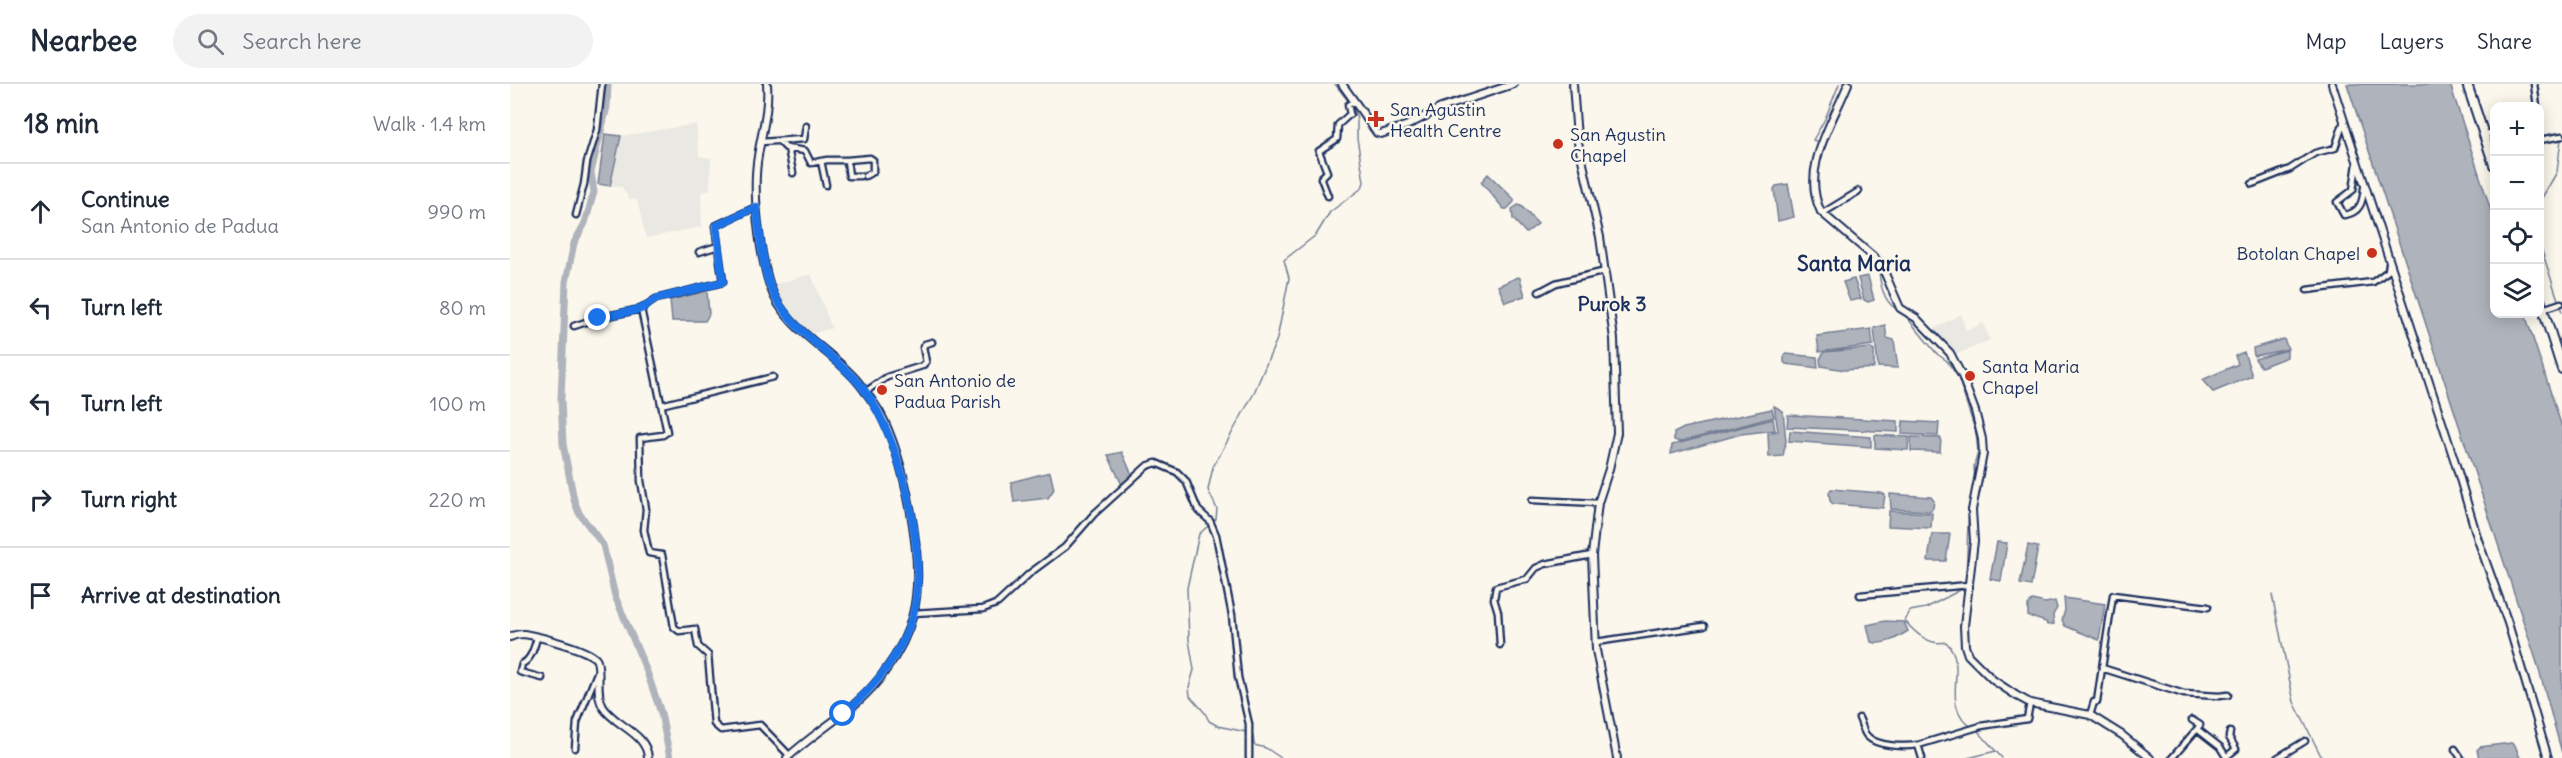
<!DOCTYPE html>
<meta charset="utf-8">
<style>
body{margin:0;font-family:Delius,sans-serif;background:#f2f2f3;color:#1f2937}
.controls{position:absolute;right:18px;top:18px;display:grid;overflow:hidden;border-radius:12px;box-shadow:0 3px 15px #0003}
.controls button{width:54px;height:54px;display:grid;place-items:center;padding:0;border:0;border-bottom:2px solid #e0e1e3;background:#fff;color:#1f2937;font:30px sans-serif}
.stop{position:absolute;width:18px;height:18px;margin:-14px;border:4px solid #1a73e8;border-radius:50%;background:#fff}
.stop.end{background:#1a73e8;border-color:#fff;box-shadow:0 2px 6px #0008}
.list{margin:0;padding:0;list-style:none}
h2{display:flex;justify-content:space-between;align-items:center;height:78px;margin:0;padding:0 24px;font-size:26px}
h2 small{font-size:20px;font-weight:400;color:#747a83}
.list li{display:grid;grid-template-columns:39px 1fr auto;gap:18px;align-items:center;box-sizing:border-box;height:96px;padding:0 24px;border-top:2px solid #e0e1e3}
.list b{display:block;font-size:22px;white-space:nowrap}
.list p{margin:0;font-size:20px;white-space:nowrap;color:#747a83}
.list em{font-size:20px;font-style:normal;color:#747a83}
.icon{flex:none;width:33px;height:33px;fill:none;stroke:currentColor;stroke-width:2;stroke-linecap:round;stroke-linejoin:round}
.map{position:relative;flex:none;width:2052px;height:674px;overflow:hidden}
header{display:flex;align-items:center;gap:36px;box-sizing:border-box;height:84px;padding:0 30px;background:#fff;border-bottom:2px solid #e0e1e3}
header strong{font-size:28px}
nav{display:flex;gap:33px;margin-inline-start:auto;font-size:21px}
.search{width:420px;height:54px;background:#f2f2f3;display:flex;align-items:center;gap:15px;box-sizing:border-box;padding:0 21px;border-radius:33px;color:#747a83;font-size:22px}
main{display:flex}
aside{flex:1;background:#fff}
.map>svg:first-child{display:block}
.built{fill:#eae8e2}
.water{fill:#afb3bb;stroke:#747e96;stroke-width:1.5}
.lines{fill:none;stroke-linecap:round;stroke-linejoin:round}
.stream{stroke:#747e96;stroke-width:1.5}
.river{stroke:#afb3bb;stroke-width:7}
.street-casing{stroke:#1b2f5e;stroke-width:9}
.secondary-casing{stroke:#1b2f5e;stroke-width:10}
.highway-casing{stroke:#1b2f5e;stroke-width:12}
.street{stroke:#fbf7ec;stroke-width:4.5}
.secondary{stroke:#fbf7ec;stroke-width:6}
.highway{stroke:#fbf7ec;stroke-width:8}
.route{stroke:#1a73e8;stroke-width:8}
.poi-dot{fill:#c8321e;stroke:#fbf7ec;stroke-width:2}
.labels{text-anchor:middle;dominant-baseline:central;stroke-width:5;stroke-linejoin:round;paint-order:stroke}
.poi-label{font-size:18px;fill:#1b2f5e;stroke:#fbf7ec;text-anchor:start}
.neighbourhood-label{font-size:20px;font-weight:bold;fill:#1b2f5e;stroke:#fbf7ec}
.quarter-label{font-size:21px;font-weight:bold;fill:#1b2f5e;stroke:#fbf7ec}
</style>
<header>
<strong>Nearbee</strong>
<div class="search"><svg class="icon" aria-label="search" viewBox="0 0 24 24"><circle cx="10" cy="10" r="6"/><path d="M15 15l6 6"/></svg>Search here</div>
<nav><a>Map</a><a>Layers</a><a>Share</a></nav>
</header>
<main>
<aside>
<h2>18 min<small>Walk · 1.4 km</small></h2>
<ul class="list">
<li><svg class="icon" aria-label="ahead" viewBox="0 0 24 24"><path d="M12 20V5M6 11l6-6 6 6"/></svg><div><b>Continue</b><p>San Antonio de Padua</p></div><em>990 m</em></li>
<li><svg class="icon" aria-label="left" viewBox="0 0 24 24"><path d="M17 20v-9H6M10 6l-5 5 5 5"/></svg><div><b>Turn left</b></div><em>80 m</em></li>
<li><svg class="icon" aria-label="left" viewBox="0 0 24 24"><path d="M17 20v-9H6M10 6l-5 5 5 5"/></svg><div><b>Turn left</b></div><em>100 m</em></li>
<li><svg class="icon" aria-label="right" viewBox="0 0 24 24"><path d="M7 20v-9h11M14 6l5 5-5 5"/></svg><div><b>Turn right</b></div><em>220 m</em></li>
<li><svg class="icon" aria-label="arrive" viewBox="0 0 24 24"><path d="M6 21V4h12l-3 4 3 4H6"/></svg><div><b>Arrive at destination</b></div></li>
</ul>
</aside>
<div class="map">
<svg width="2052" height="674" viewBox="0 0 2052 674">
<rect width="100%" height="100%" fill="#fbf7ec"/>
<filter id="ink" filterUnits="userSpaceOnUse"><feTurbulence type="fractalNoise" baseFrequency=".0167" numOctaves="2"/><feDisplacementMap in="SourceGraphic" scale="12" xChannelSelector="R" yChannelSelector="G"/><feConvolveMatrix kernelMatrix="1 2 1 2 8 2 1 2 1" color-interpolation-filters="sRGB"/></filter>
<g filter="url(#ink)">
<path class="built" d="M 186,40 L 189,72 L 201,74 L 200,106 L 191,109 L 192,143 L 136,154 L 127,116 L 119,115 L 112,103 L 100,102 L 111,52 Z
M 301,190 L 322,244 L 298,251 L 275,223 L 262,201 Z
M 1451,230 L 1456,247 L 1473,239 L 1480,256 L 1443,272 L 1421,246 Z"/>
<path class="water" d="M 1837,0 L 1940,0 L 1984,136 L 1984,230 L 2015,230 L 2052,343 L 2052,669 L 2028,582 Z
M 95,50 L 111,52 L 100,102 L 88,100 Z
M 978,90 L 1004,115 L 1004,118 L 997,125 L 994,125 L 971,98 Z
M 1278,100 L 1284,133 L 1268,137 L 1264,105 L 1266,102 Z
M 1008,121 L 1011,122 L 1028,140 L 1016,149 L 1003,135 L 1002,125 Z
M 1358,192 L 1364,216 L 1358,218 L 1354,216 L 1348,194 Z
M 1008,193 L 1010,194 L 1015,212 L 995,218 L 988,202 Z
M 1344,195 L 1351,215 L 1340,217 L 1333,198 Z
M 197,207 L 199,230 L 195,237 L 162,237 L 160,216 Z
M 1375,241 L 1377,254 L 1384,256 L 1388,284 L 1368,283 L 1364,244 Z
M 1361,245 L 1363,261 L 1309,268 L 1307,252 Z
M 1774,255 L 1778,265 L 1744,272 L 1743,264 Z
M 1361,264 L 1364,267 L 1364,284 L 1335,286 L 1311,282 L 1310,275 L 1314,268 Z
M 1777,266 L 1777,273 L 1751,283 L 1745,275 Z
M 1734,268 L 1742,292 L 1703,308 L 1692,296 L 1728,280 L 1725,272 Z
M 1276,270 L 1307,273 L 1308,284 L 1276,280 L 1274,278 L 1274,271 Z
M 1264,322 L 1273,327 L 1276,357 L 1273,372 L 1259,373 L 1258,349 L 1268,347 Z
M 1262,325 L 1264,333 L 1170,358 L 1164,356 L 1164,349 L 1174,344 Z
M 1278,331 L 1388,337 L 1388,348 L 1277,343 Z
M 1263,335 L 1265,346 L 1231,350 L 1161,370 L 1162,361 Z
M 1393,337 L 1429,339 L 1428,352 L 1392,350 Z
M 1280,347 L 1361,353 L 1361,363 L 1279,357 Z
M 1365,351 L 1399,353 L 1398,366 L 1365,364 Z
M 1401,353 L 1431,354 L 1430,368 L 1401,367 Z
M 612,368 L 622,391 L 612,401 L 598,371 Z
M 540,388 L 544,405 L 538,414 L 504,418 L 501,398 Z
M 1321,405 L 1371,409 L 1375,411 L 1373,424 L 1323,420 L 1320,417 L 1319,409 Z
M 1380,410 L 1421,413 L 1424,417 L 1423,424 L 1420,427 L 1381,425 Z
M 1379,427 L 1422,429 L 1421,444 L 1378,442 Z
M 1422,450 L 1440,450 L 1436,477 L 1418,477 Z
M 1487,458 L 1497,459 L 1491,497 L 1480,495 Z
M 1518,461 L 1528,463 L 1521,502 L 1510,500 Z
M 1554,514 L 1595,520 L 1589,556 L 1555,542 L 1552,536 L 1555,526 Z
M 1522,516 L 1535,519 L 1545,517 L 1547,524 L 1543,531 L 1544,540 L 1537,541 L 1536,538 L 1518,532 L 1518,521 Z
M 1375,537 L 1394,538 L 1398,547 C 1387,554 1374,562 1361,558 L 1357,541 Z
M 2001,659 L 2005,661 L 2010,674 L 1969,674 L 1967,666 L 1970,663 Z"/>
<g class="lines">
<path class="stream" d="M 825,0 L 839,18
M 1309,58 L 1303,56 L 1315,35 L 1329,0
M 2030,117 L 2047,88 L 2051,55
M 2030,161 L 2052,228
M 1369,186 C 1370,203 1374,220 1390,227
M 1394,230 L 1427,270 L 1437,277 L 1448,293 L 1466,349 L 1468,368 L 1464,382 L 1465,396
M 1455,500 C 1459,469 1455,436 1463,406
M 1454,504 L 1416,524 L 1400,527 L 1395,537 C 1405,549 1420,562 1436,558 C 1461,583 1427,620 1463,644
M 1762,511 L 1784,618 L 1812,674
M 1467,646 L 1492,674
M 736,648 L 708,642 L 699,637 L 695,629 L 680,612 L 679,603 L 684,586 L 679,556 L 677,504 L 689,450 L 706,435 L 707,425 L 698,406 L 703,383 L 743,311 L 767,255 L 779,194 L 774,176 L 806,151 L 820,128 L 852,104 L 854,98 L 847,54 L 847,34 L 842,21
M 740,650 L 743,651 L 744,661 L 756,664 L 771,674
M 1458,674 L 1486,667"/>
<path class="river" d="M 98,0 L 97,23 L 81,88 L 84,108 L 75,139 L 64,159 L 56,198 L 51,315 L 53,360 L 64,416 L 69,429 L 93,461 L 105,512 L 137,588 L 151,629 L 160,674"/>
<g class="street-casing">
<path id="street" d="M 2024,0 L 2027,22
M 1974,49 L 1984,50
M 2030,56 L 2052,52
M 269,57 L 276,64 L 295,67 L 301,79 L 317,76 L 337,76
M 251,58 L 294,55 L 296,42
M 278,64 L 283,89
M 311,77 L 316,101
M 1847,80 L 1843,106 L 1827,118 L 1834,131 C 1850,129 1853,118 1854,104
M 350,92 L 339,92 L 337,76 L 360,74 L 363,76 L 363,88 L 355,92
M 1742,100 L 1780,85 L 1805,69 L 1825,64 L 1834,37
M 818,112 L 811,94 L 817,88 L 809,67 L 827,55 L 828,41 L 840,30 L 838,21 L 843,18
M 246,123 L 205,142 L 213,198 L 146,215 L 131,225 L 157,348 L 153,351 L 130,354 L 131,397 L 136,425 L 134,446 L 139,469 L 152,471 L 164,543 L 169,547 L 185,545 L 188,562 L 198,571 L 204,640 L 211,646 L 250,641 L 280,672
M 1313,129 L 1349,107
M 66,131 L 74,100 L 77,78 L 87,46 L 92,0
M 189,168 L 208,162
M 1797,206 L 1863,198 L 1878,187 L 1879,180
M 1029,208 L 1046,199 L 1096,187
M 2033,225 L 2051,219
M 64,242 L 88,234 L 131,225
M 355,308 L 377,293 L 412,282 L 416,278 L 413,263 L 415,260 L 422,258
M 151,321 L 263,293
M 1022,416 L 1088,419
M 1350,511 L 1459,501
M 403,529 L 473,525 L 488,519 L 520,489 L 555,463 L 584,430 L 637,382 L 646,379 L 667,388 L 676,397 L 688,426 L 700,437 L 706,451 L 722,531 L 728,593 L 739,640 L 739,674
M 27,554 C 24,563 22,575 12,580 L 10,588 L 32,594
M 1086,558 L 1194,542
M 990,561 L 988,528 L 984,515 L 986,503 L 1017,495 L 1026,484 L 1035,480 L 1082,471
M 1592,584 L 1603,511 L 1698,523
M 1580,631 L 1584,618 L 1587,618 L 1592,584 L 1674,610 L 1709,612 L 1718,611
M 1349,634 C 1352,640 1353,648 1357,652 C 1367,663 1396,663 1408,661
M 1682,636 L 1690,641 L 1687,645
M 65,664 L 67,638 L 87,589
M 1945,665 L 1951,674
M 1716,673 L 1726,665 L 1719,653 L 1720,648
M 1412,674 L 1408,661 L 1471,642 L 1517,635 L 1520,619
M 1662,674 L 1687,645 L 1710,663 L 1715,671
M 1767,674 L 1795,657"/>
</g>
<g class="secondary-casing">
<path id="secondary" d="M 257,0 C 259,25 252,47 248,72 C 242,106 249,168 260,202 C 274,245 321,265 348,298 C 355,307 363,317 369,327 C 395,373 416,479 403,530 C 398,550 387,571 375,587 C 350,624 309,644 277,674
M 832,0 L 867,49 L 871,50 L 898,41 L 931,24 L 1004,0
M 1063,0 L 1067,54 L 1090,153 L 1104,255 L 1107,349 L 1099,385 L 1088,419 L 1082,471 L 1086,566 L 1107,674
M 1338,0 C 1322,40 1290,85 1311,128 L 1365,174 L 1373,185 L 1390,224 L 1406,234 L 1440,269 L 1452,292 L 1465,327 L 1472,355 L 1473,370 L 1462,426 L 1464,457 L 1454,542 L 1455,562 L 1458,571 L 1483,596 L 1507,612 L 1520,619 L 1580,631 L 1612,651 L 1640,674
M 1822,0 L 1945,378 L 1968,456 L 1998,539 L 2038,674
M 0,553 C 4,551 9,550 14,550 C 26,552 84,566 87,577 C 91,589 85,609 93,623 C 105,642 137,649 138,674"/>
</g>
<g class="highway-casing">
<path id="highway" d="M 1957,0 L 1984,81
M 2030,216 L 2052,285"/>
</g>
<use href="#street" class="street"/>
<use href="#secondary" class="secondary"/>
<use href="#highway" class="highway"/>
</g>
</g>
<g class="lines" filter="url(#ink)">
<path class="route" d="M 88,234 L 131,225 L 146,215 L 213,198 L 206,142 L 246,123 C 250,145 252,184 261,204 C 280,249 327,270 355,307 C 391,356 419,472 403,531 C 391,572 365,603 333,630"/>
</g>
<g class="poi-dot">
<path d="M863 26h6v6h6v6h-6v6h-6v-6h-6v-6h6z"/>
<circle cx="1048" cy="60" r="6"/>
<circle cx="1862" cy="169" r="6"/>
<circle cx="1460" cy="292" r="6"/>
<circle cx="372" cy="306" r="6"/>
</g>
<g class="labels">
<g class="poi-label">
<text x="880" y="25">San Agustin<tspan x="880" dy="21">Health Centre</tspan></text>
<text x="1060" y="50">San Agustin<tspan x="1060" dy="21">Chapel</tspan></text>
<text x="1850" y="169" text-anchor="end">Botolan Chapel</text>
<text x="1472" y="282">Santa Maria<tspan x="1472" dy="21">Chapel</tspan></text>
<text x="384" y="296">San Antonio de<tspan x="384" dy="21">Padua Parish</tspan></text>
</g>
<g class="neighbourhood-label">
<text x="1102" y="219">Purok 3</text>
</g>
<g class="quarter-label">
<text x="1344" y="179">Santa Maria</text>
</g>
</g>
</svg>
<div class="controls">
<button>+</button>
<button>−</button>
<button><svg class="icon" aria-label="locate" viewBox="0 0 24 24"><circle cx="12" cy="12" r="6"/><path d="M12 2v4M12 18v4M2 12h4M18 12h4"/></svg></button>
<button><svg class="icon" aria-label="layers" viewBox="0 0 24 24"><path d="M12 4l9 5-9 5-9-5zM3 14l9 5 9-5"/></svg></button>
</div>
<div class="stop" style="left:333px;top:630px"></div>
<div class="stop end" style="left:88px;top:234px"></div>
</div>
</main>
